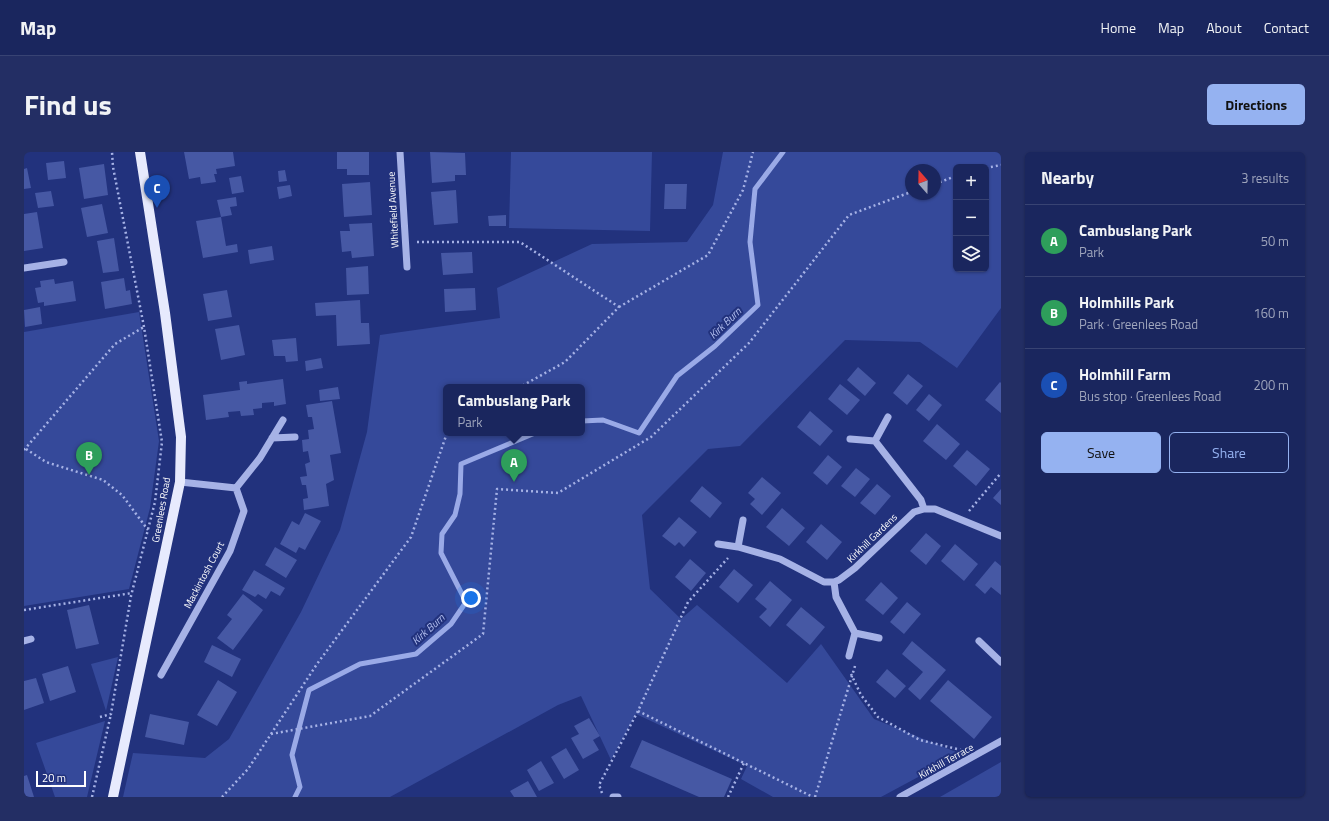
<!DOCTYPE html>
<meta charset="utf-8">
<style>
body{margin:0;font-family:"Titillium Web",sans-serif;background:#232e64;color:#f1f3f6}
.controls{position:absolute;right:12px;top:12px;display:grid;overflow:hidden;border-radius:6px;box-shadow:0 1px 3px #0004}
.controls button{width:36px;height:36px;display:grid;place-items:center;padding:0;border:0;border-bottom:1px solid #384373;background:#1a265e;color:#f1f3f6;font:20px sans-serif}
.compass{position:absolute;left:881px;top:12px;width:36px;height:36px;border-radius:50%;background:#1a265e;box-shadow:0 1px 3px #0004;rotate:340deg}
.scale{position:absolute;left:12px;bottom:10px;width:50px;box-sizing:border-box;padding-left:4px;border:2px solid #fff;border-top:0;font-size:11px;line-height:14px;white-space:nowrap;color:#fff;-webkit-text-stroke:3px #22327d;paint-order:stroke}
.you{position:absolute;left:447px;top:446px;width:14px;height:14px;margin:-10px;border:3px solid #fff;border-radius:50%;background:#1a73e8;box-shadow:0 0 0 6px #1a73e833}
.badge{display:grid;place-items:center;width:26px;height:26px;border-radius:50%;background:#95b2f1;color:#fff;font-size:13px;font-weight:700}
.pin{position:absolute;translate:-50% -33px;filter:drop-shadow(0 1px 2px #0008)}
.pin::after{content:'';position:absolute;top:21px;width:14px;height:12px;background:inherit;clip-path:polygon(0 0,100% 0,50% 100%)}
.popup{position:absolute;left:419px;top:232px;width:142px;height:52px;box-sizing:border-box;display:grid;place-content:center;border-radius:6px;background:#1a265e;filter:drop-shadow(0 1px 3px #0005);font-size:13px;white-space:nowrap;color:#9fa5bc}
.popup b{font-size:15px;color:#f1f3f6}
.popup::after{content:'';position:absolute;left:50%;top:100%;margin-left:-8px;border:8px solid transparent;border-top-color:#1a265e}
.list{margin:0;padding:0;list-style:none}
h2{display:flex;justify-content:space-between;align-items:center;height:52px;margin:0;padding:0 16px;font-size:17px}
h2 small{font-size:13px;font-weight:400;color:#9fa5bc}
.list li{display:grid;grid-template-columns:26px 1fr auto;gap:12px;align-items:center;box-sizing:border-box;height:72px;padding:0 16px;border-top:1px solid #384373}
.list b{display:block;font-size:15px;white-space:nowrap}
.list p{margin:0;font-size:13px;white-space:nowrap;color:#9fa5bc}
.list em{font-size:13px;font-style:normal;color:#9fa5bc}
.actions{display:flex;gap:8px;padding:12px 16px}
.actions a{flex:1;padding:9px 0;border:1px solid #95b2f1;border-radius:6px;text-align:center;font-size:14px;color:#95b2f1}
.actions .main{background:#95b2f1;color:#111}
.icon{flex:none;width:22px;height:22px;fill:none;stroke:currentColor;stroke-width:2;stroke-linecap:round;stroke-linejoin:round}
.map{position:relative;flex:none;width:977px;height:645px;overflow:hidden;border-radius:6px}
header{display:flex;align-items:center;gap:24px;box-sizing:border-box;height:56px;padding:0 20px;background:#1a265e;border-bottom:1px solid #384373}
header strong{font-size:19px}
nav{display:flex;gap:22px;margin-inline-start:auto;font-size:14px}
.intro{display:flex;align-items:center;justify-content:space-between;box-sizing:border-box;height:96px;padding:0 24px}
h1{margin:0;font-size:28px}
.button{padding:10px 18px;border-radius:6px;background:#95b2f1;color:#111;font-size:14px;font-weight:700}
main{display:flex;gap:24px;padding:0 24px}
aside{flex:1;background:#1a265e;border-radius:6px;box-shadow:0 1px 3px #0004}
.map>svg:first-child{display:block}
.green{fill:#35499a;fill-rule:evenodd}
.lines{fill:none;stroke-linecap:round;stroke-linejoin:round}
.stream{stroke:#9aaae7;stroke-width:5}
.building{fill:#4658a4}
.path{stroke:#a6b2e6;stroke-width:2.5;stroke-dasharray:2 3;stroke-linecap:butt}
.minor{stroke:#a6b2e6;stroke-width:7}
.major{stroke:#e7eafd;stroke-width:10}
.labels{text-anchor:middle;dominant-baseline:central;stroke-width:4;stroke-linejoin:round;paint-order:stroke}
.street-label{font-size:10px;fill:#fff;stroke:#22327d}
.water-label{font-size:11px;font-style:italic;fill:#b1bdee;stroke:#22327d}
</style>
<header>
<strong>Map</strong>
<nav><a>Home</a><a>Map</a><a>About</a><a>Contact</a></nav>
</header>
<div class="intro"><h1>Find us</h1><a class="button">Directions</a></div>
<main>
<div class="map">
<svg width="977" height="645" viewBox="0 0 977 645">
<rect width="100%" height="100%" fill="#22327d"/>
<path class="green" d="M 487,0 L 628,0 L 626,79 L 485,76 Z
M 699,0 L 977,0 L 977,156 L 933,216 L 896,190 L 821,188 L 716,294 L 684,297 L 618,363 L 626,437 L 657,467 L 673,453 L 763,531 L 797,492 L 850,567 L 937,602 L 857,645 L 749,645 L 717,627 L 723,614 L 612,562 L 587,608 L 557,544 L 534,553 L 366,645 L 99,645 L 109,601 L 181,606 L 205,587 L 277,460 L 316,378 L 343,280 L 356,183 L 476,166 L 473,136 L 568,92 L 663,90 L 689,53 ZM 932,15 L 962,15 L 962,117 L 932,117 ZM 887,18 L 911,18 L 911,42 L 887,42 ZM 422,235 L 558,235 L 558,281 L 422,281 Z
M 115,160 L 135,289 L 126,356 L 105,437 L 0,454 L 0,180 Z
M 94,505 L 82,559 L 67,512 Z
M 81,569 L 63,645 L 31,645 L 12,591 Z
M 977,610 L 977,645 L 916,645 Z"/>
<g class="lines">
<path class="stream" d="M 558,269 L 579,268 L 615,281 L 653,224 L 691,194 L 734,153 L 726,90 L 731,37 L 759,0
M 271,645 L 276,635 L 268,603 L 285,538 L 336,512 L 392,502 L 427,472 L 442,450 L 417,401 L 418,382 L 431,363 L 436,342 L 437,312 L 511,281"/>
</g>
<path class="building" d="M 160,0 L 209,0 L 211,14 L 192,17 L 193,22 L 190,22 L 192,30 L 177,32 L 176,25 L 165,27 Z
M 313,0 L 345,0 L 345,23 L 323,23 L 323,17 L 313,17 Z
M 406,0 L 441,1 L 442,23 L 431,23 L 431,29 L 408,31 Z
M 40,9 L 42,26 L 24,28 L 22,11 Z
M 80,12 L 84,43 L 60,47 L 55,16 Z
M 3,16 L 7,36 L 0,37 L 0,17 Z
M 261,18 L 263,29 L 255,30 L 254,19 Z
M 217,24 L 220,40 L 208,42 L 205,26 Z
M 346,30 L 348,63 L 320,65 L 318,32 Z
M 641,32 L 663,32 L 662,57 L 640,57 Z
M 266,33 L 268,44 L 255,47 L 253,35 Z
M 432,38 L 434,71 L 410,73 L 407,40 Z
M 27,39 L 30,54 L 14,56 L 11,41 Z
M 212,45 L 213,54 L 206,55 L 208,63 L 197,65 L 193,48 Z
M 78,52 L 84,81 L 63,85 L 57,56 Z
M 13,60 L 19,96 L 0,99 L 0,62 Z
M 482,63 L 482,74 L 465,74 L 464,64 Z
M 197,65 L 202,94 L 213,92 L 214,100 L 179,106 L 172,69 Z
M 348,71 L 350,104 L 328,106 L 327,99 L 318,100 L 316,79 L 326,79 L 325,72 Z
M 90,86 L 95,119 L 79,121 L 73,89 Z
M 248,94 L 250,108 L 226,112 L 224,98 Z
M 448,100 L 449,121 L 419,123 L 417,101 Z
M 344,114 L 345,142 L 323,143 L 322,116 Z
M 100,126 L 102,139 L 106,138 L 108,152 L 81,157 L 77,130 Z
M 30,127 L 31,132 L 49,129 L 52,149 L 20,154 L 20,150 L 14,151 L 11,136 L 17,135 L 16,129 Z
M 451,136 L 452,158 L 421,160 L 420,137 Z
M 203,138 L 208,165 L 184,169 L 179,142 Z
M 336,148 L 337,171 L 345,171 L 346,192 L 313,194 L 312,163 L 292,164 L 291,151 Z
M 16,155 L 18,172 L 1,175 L 0,158 Z
M 215,173 L 221,203 L 197,208 L 191,177 Z
M 272,186 L 274,209 L 262,210 L 261,204 L 250,204 L 248,188 Z
M 297,206 L 299,216 L 282,219 L 281,209 Z
M 834,215 L 852,231 L 841,244 L 823,228 Z
M 884,222 L 899,234 L 883,253 L 869,241 Z
M 259,227 L 262,252 L 250,254 L 250,250 L 238,251 L 238,256 L 229,257 L 230,263 L 217,264 L 216,259 L 204,260 L 205,265 L 182,268 L 179,243 L 216,238 L 215,230 L 223,229 L 223,232 Z
M 976,230 L 977,231 L 977,261 L 961,248 Z
M 816,232 L 836,248 L 823,263 L 804,247 Z
M 314,235 L 316,247 L 296,249 L 295,238 Z
M 905,242 L 918,253 L 905,269 L 892,258 Z
M 308,249 L 317,301 L 306,303 L 310,328 L 302,332 L 305,354 L 280,358 L 279,347 L 284,346 L 282,333 L 278,333 L 276,325 L 283,324 L 281,312 L 286,310 L 284,299 L 279,300 L 278,288 L 285,287 L 284,278 L 290,277 L 288,265 L 284,265 L 282,253 Z
M 786,259 L 809,279 L 796,294 L 773,275 Z
M 913,272 L 936,292 L 922,308 L 899,289 Z
M 943,298 L 966,317 L 952,334 L 929,314 Z
M 804,303 L 818,315 L 803,333 L 789,321 Z
M 832,316 L 846,327 L 831,345 L 817,334 Z
M 738,325 L 757,341 L 738,363 L 726,352 L 731,347 L 724,341 Z
M 853,332 L 867,344 L 851,363 L 836,351 Z
M 678,334 L 698,351 L 686,366 L 666,349 Z
M 977,337 L 977,353 L 969,346 Z
M 758,356 L 781,376 L 765,394 L 742,375 Z
M 281,361 L 297,369 L 281,398 L 275,395 L 272,401 L 256,392 L 268,369 L 275,373 Z
M 655,365 L 673,380 L 660,395 L 655,390 L 651,394 L 638,384 Z
M 797,372 L 818,390 L 803,408 L 782,390 Z
M 902,381 L 917,394 L 902,413 L 886,399 Z
M 931,392 L 954,412 L 940,429 L 917,409 Z
M 251,395 L 273,408 L 262,426 L 241,413 Z
M 666,407 L 682,421 L 667,439 L 651,425 Z
M 971,409 L 977,414 L 977,443 L 967,435 L 961,442 L 951,433 Z
M 710,417 L 729,433 L 714,451 L 695,435 Z
M 230,418 L 261,436 L 256,444 L 247,439 L 242,447 L 234,442 L 231,445 L 218,438 Z
M 746,429 L 768,448 L 746,475 L 735,465 L 743,457 L 731,447 Z
M 857,430 L 874,446 L 859,463 L 841,448 Z
M 219,442 L 239,458 L 209,498 L 193,486 L 208,467 L 203,463 Z
M 883,450 L 897,462 L 880,482 L 866,470 Z
M 65,453 L 75,492 L 52,497 L 43,458 Z
M 777,455 L 801,475 L 786,493 L 762,473 Z
M 888,489 L 922,518 L 896,548 L 884,537 L 899,520 L 878,502 Z
M 188,493 L 217,507 L 208,525 L 180,510 Z
M 44,514 L 52,540 L 26,549 L 18,522 Z
M 863,517 L 882,534 L 871,546 L 852,530 Z
M 12,526 L 20,551 L 0,558 L 0,529 Z
M 194,528 L 213,540 L 193,574 L 173,563 Z
M 924,528 L 968,565 L 950,587 L 906,549 Z
M 126,562 L 165,570 L 160,593 L 121,585 Z
M 565,566 L 576,584 L 569,588 L 575,598 L 559,607 L 547,586 L 555,582 L 550,574 Z
M 618,588 L 708,627 L 700,645 L 675,645 L 606,615 Z
M 542,596 L 555,618 L 540,627 L 527,605 Z
M 517,609 L 530,631 L 515,639 L 503,618 Z
M 3,623 L 10,645 L 0,645 L 0,624 Z
M 504,629 L 513,645 L 490,645 L 486,639 Z"/>
<g class="lines">
<path class="path" d="M 962,16 L 977,13
M 911,32 L 932,24
M 393,90 L 496,90 L 595,155 L 541,210 L 496,235
M 595,155 L 684,103 L 719,38 L 729,0
M 2,297 L 22,310 L 79,328 L 98,343 L 124,378
M 0,298 L 91,192 L 120,175
M 945,359 L 977,321
M 0,458 L 108,441
M 827,522 L 837,543 L 854,565 L 896,588 L 937,598
M 614,559 L 789,645
M 76,565 L 87,562 L 107,444 L 131,350 L 138,290 L 120,175 L 89,15 L 88,0
M 247,582 L 346,564 L 459,482 L 473,337 L 534,341 L 627,285 L 725,191 L 825,63 L 887,40
M 578,641 L 575,633 L 614,559 L 664,450 L 704,406
M 68,645 L 87,562
M 198,645 L 224,617 L 293,512 L 387,385 L 423,281
M 704,645 L 720,611
M 791,645 L 831,514"/>
<path class="minor" d="M 376,0 L 383,115
M 0,116 L 40,110
M 248,286 L 271,285
M 826,287 L 851,289 L 864,265
M 851,289 L 897,348 L 900,357
M 212,336 L 236,306 L 259,268
M 694,392 L 714,395 L 756,407 L 800,430 L 810,430 L 815,428 L 831,416 L 890,360 L 900,357 L 911,357 L 977,384
M 714,395 L 719,368
M 810,430 L 812,445 L 831,481
M 0,489 L 7,487
M 955,489 L 977,510
M 825,504 L 831,481 L 855,486
M 137,523 L 206,399 L 220,359 L 212,336 L 156,330
M 589,645 L 594,645
M 876,645 L 977,589"/>
<path class="major" d="M 89,645 L 156,330 L 157,285 L 141,161 L 116,0"/>
</g>
<g class="labels">
<g class="street-label">
<text transform="translate(369 58) rotate(-93)">Whitefield Avenue</text>
<text transform="translate(137 358) rotate(-80)">Greenlees Road</text>
<text transform="translate(848 386) rotate(-44)">Kirkhill Gardens</text>
<text transform="translate(180 423) rotate(-62)">Mackintosh Court</text>
<text transform="translate(922 609) rotate(-29)">Kirkhill Terrace</text>
</g>
<g class="water-label">
<text transform="translate(701 171) rotate(-44)">Kirk Burn</text>
<text transform="translate(404 477) rotate(-42)">Kirk Burn</text>
</g>
</g>
</svg>
<div class="controls">
<button>+</button>
<button>−</button>
<button><svg class="icon" aria-label="layers" viewBox="0 0 24 24"><path d="M12 4l9 5-9 5-9-5zM3 14l9 5 9-5"/></svg></button>
</div>
<svg class="compass" viewBox="-18 -18 36 36"><path d="M0-13l5 13h-10z" fill="#e53935"/><path d="M0 13l5-13h-10z" fill="#9fa5bc"/></svg>
<div class="scale">20 m</div>
<div class="you"></div>
<div class="pin badge" style="left:490px;top:330px;background:#2e9e5b">A</div>
<div class="popup"><b>Cambuslang Park</b>Park</div>
<div class="pin badge" style="left:65px;top:323px;background:#2e9e5b">B</div>
<div class="pin badge" style="left:133px;top:56px;background:#1a4fb4">C</div>
</div>
<aside>
<h2>Nearby<small>3 results</small></h2>
<ul class="list">
<li><span class="badge" style="background:#2e9e5b">A</span><div><b>Cambuslang Park</b><p>Park</p></div><em>50 m</em></li>
<li><span class="badge" style="background:#2e9e5b">B</span><div><b>Holmhills Park</b><p>Park · Greenlees Road</p></div><em>160 m</em></li>
<li><span class="badge" style="background:#1a4fb4">C</span><div><b>Holmhill Farm</b><p>Bus stop · Greenlees Road</p></div><em>200 m</em></li>
</ul>
<div class="actions"><a class="main">Save</a><a>Share</a></div>
</aside>
</main>
